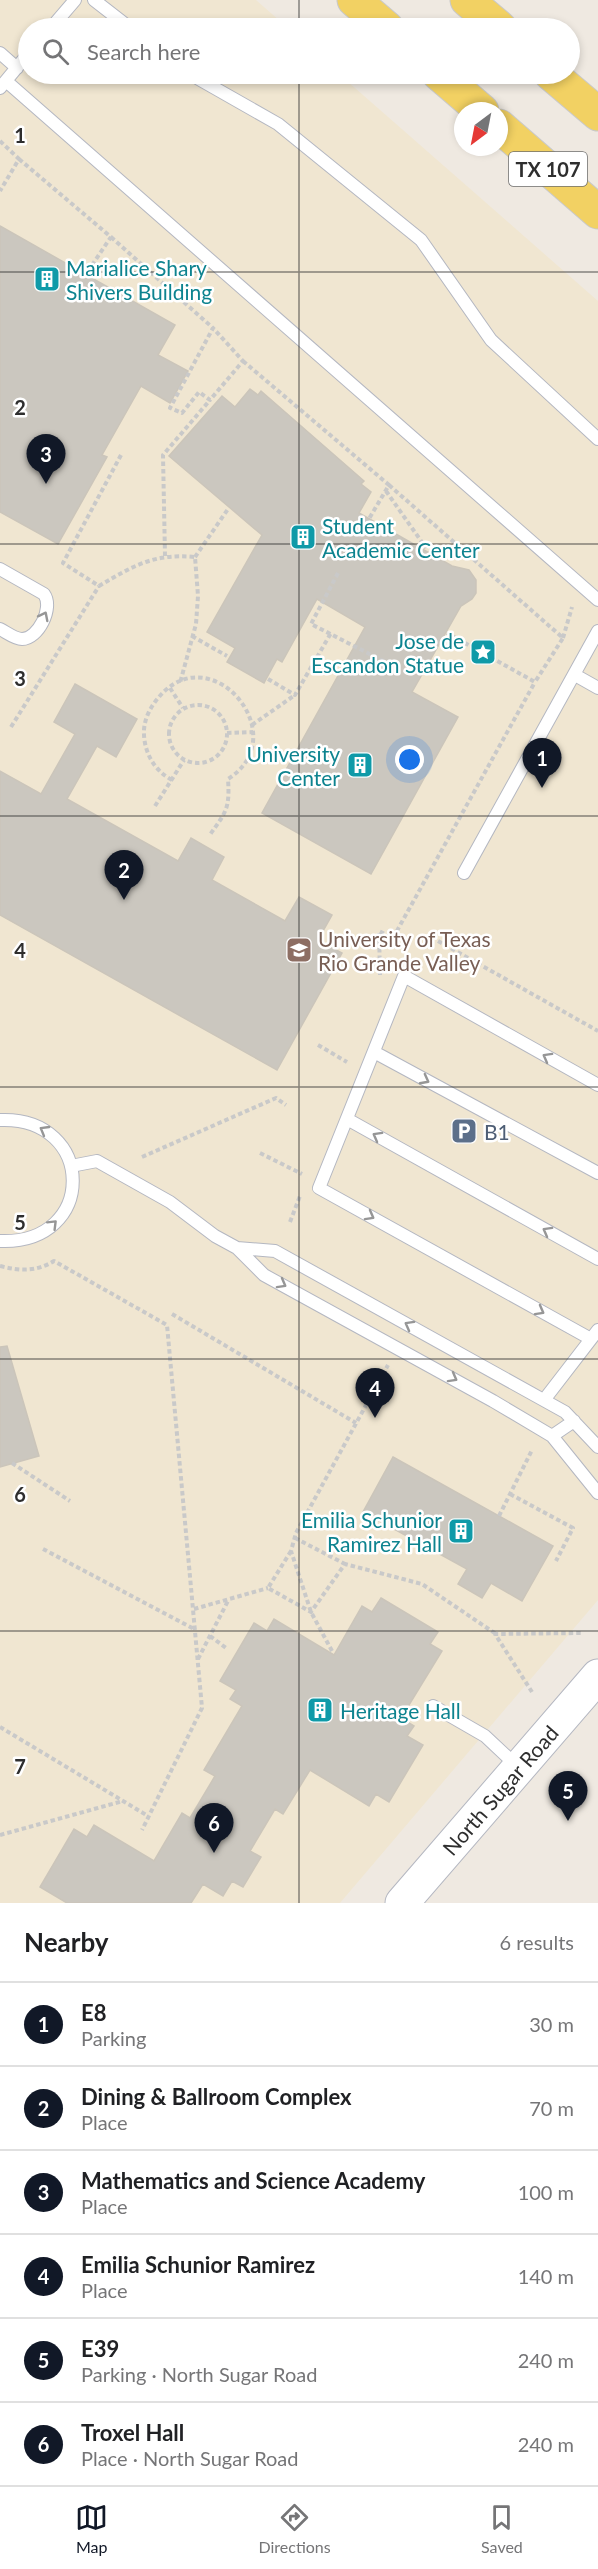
<!DOCTYPE html>
<meta charset="utf-8">
<style>
body{margin:0;font-family:Lato,sans-serif;background:#f6f6f6;color:#202124}
.compass{position:absolute;left:454px;top:102px;width:54px;height:54px;border-radius:50%;background:#fff;box-shadow:0 3px 9px #0003;rotate:212deg}
.you{position:absolute;left:410px;top:760px;width:21px;height:21px;margin:-15px;border:4px solid #fff;border-radius:50%;background:#1a73e8;box-shadow:0 0 0 9px #1a73e833}
.badge{display:grid;place-items:center;width:39px;height:39px;border-radius:50%;background:#111827;color:#fff;font-size:20px;font-weight:700}
.pin{position:absolute;translate:-50% -50px;filter:drop-shadow(0 2px 3px #0008)}
.pin::after{content:'';position:absolute;top:32px;width:21px;height:18px;background:inherit;clip-path:polygon(0 0,100% 0,50% 100%)}
.list{margin:0;padding:0;list-style:none}
h2{display:flex;justify-content:space-between;align-items:center;height:78px;margin:0;padding:0 24px;font-size:26px}
h2 small{font-size:20px;font-weight:400;color:#757577}
.list li{display:grid;grid-template-columns:39px 1fr auto;gap:18px;align-items:center;box-sizing:border-box;height:84px;padding:0 24px;border-top:2px solid #e0e0e0}
.list b{display:block;font-size:22px;white-space:nowrap}
.list p{margin:0;font-size:20px;white-space:nowrap;color:#757577}
.list em{font-size:20px;font-style:normal;color:#757577}
.icon{flex:none;width:33px;height:33px;fill:none;stroke:currentColor;stroke-width:2;stroke-linecap:round;stroke-linejoin:round}
.map{position:relative;flex:none;width:598px;height:1903px;overflow:hidden}
.search{position:absolute;background:#fff;box-shadow:0 3px 9px #0003;left:18px;right:18px;top:18px;height:66px;display:flex;align-items:center;gap:15px;box-sizing:border-box;padding:0 21px;border-radius:33px;color:#757577;font-size:22px}
.sheet{height:582px;background:#fff}
nav{display:flex;justify-content:space-around;align-items:center;box-sizing:border-box;height:84px;border-top:2px solid #e0e0e0;background:#fff;font-size:16px;color:#757577}
nav a{display:grid;justify-items:center;gap:3px}
nav .on{color:#111827}
.map>svg:first-child{display:block}
.education{fill:#f0e6d1}
.building{fill:#cbc7bf;stroke:#cbc5ba;stroke-width:1.5}
.lines{fill:none;stroke-linecap:round;stroke-linejoin:round}
.lane-casing{stroke:#b4b7c1;stroke-width:14}
.secondary-casing{stroke:#b4b7c1;stroke-width:35}
.primary-casing{stroke:#c9c9c9;stroke-width:35}
.path{stroke:#c9c9c9;stroke-width:4;stroke-dasharray:4.5 3;stroke-linecap:butt}
.lane{stroke:#fff;stroke-width:12}
.secondary{stroke:#fff;stroke-width:33}
.primary{stroke:#f2d163;stroke-width:33}
.oneway{stroke:#969696}
.grid{fill:none;stroke:#2e2e2e;stroke-width:1.5;stroke-opacity:0.55}
.labels{text-anchor:middle;dominant-baseline:central;stroke-width:5;stroke-linejoin:round;paint-order:stroke}
.shield{fill:#fff;stroke:#6d6d6d;stroke-width:1.5}
.shield-label{font-size:20px;font-weight:bold;fill:#2e2e2e}
.culture-label{font-size:21px;fill:#0d838f;stroke:#fff;text-anchor:start}
.education-label{font-size:21px;fill:#785e54;stroke:#fff;text-anchor:start}
.service-label{font-size:21px;fill:#4e5e75;stroke:#fff;text-anchor:start}
.street-label{font-size:21px;fill:#2e2e2e;stroke:#fff}
.grid-label{font-size:20px;text-anchor:middle;font-weight:bold;fill:#2e2e2e;stroke:#fff;stroke-width:5;stroke-linejoin:round;paint-order:stroke}
</style>
<div class="map">
<svg width="598" height="1903" viewBox="0 0 598 1903">
<rect width="100%" height="100%" fill="#efe9e1"/>
<path class="education" d="M 0,0 L 256,0 L 288,28 L 28,28 L 28,74 L 339,74 L 598,301 L 598,1600 L 340,1903 L 0,1903 Z"/>
<path class="building" d="M 0,226 L 175,325 L 158,355 L 188,371 L 170,403 L 141,386 L 102,455 L 107,457 L 58,544 L 0,512 Z
M 250,389 L 258,395 L 261,391 L 364,481 L 361,484 L 371,492 L 359,513 L 452,566 L 469,570 L 476,580 L 476,593 L 472,599 L 461,606 L 412,692 L 458,717 L 371,874 L 262,813 L 365,627 L 317,599 L 282,662 L 277,659 L 264,683 L 227,662 L 235,648 L 207,632 L 262,535 L 169,456 L 222,396 L 235,407 Z
M 75,684 L 137,719 L 116,757 L 97,746 L 67,799 L 178,861 L 191,838 L 224,857 L 212,880 L 285,921 L 299,897 L 332,915 L 318,940 L 342,953 L 277,1070 L 0,915 L 0,771 L 41,794 L 75,734 L 54,722 Z
M 7,1346 L 39,1456 L 0,1467 L 0,1347 Z
M 393,1457 L 553,1546 L 522,1601 L 491,1583 L 482,1598 L 458,1584 L 467,1569 L 363,1512 Z
M 381,1598 L 438,1632 L 430,1644 L 442,1651 L 401,1718 L 414,1726 L 407,1736 L 423,1745 L 389,1802 L 376,1794 L 369,1806 L 310,1770 L 283,1814 L 275,1809 L 250,1851 L 261,1857 L 243,1887 L 232,1881 L 223,1896 L 203,1884 L 191,1903 L 67,1903 L 40,1887 L 74,1829 L 87,1837 L 94,1825 L 154,1861 L 182,1813 L 190,1818 L 215,1776 L 204,1770 L 242,1706 L 230,1699 L 236,1690 L 220,1681 L 254,1623 L 267,1631 L 274,1619 L 334,1655 L 362,1606 L 372,1612 Z"/>
<g class="lines">
<g class="lane-casing">
<path id="lane" d="M 94,0 L 130,28
M 51,28 L 75,0
M 0,53 L 17,68
M 190,74 L 278,124 L 421,240 L 491,340 L 598,439
M 6,81 L 598,600
M 0,88 L 28,54
M 0,569 L 44,594 C 54,608 38,639 22,639 C 15,639 6,632 0,629
M 575,675 L 598,688
M 464,873 L 598,631
M 374,1052 L 598,1173
M 347,1119 L 598,1259
M 0,1120 C 96,1116 98,1245 0,1241
M 71,1166 L 97,1161 L 170,1202 L 215,1236 L 237,1248 L 264,1275 L 493,1401 L 552,1436 L 598,1493
M 237,1248 L 275,1251 L 565,1412 L 598,1447
M 591,1339 L 319,1188 L 404,976 L 598,1085
M 544,1400 L 598,1330
M 552,1436 L 574,1421
M 433,1706 L 485,1736 L 518,1767"/>
</g>
<g class="secondary-casing">
<path id="secondary" d="M 402,1903 L 598,1676"/>
</g>
<g class="primary-casing">
<path id="primary" d="M 354,0 L 387,28
M 467,0 L 500,28
M 439,74 L 482,111
M 551,74 L 598,114
M 499,126 L 598,212"/>
</g>
<path class="path" d="M 0,141 L 19,159 L 0,191
M 19,159 L 111,237 L 88,271
M 111,237 L 213,328 L 170,408 L 182,413 L 199,392 L 210,400 L 243,361 L 213,328
M 243,361 L 389,485 L 357,539
M 121,455 L 63,563 L 99,586 C 133,566 154,553 195,557 L 198,596 L 196,624 L 180,683
M 389,485 L 563,638 L 535,682 L 447,633
M 386,491 L 426,548
M 165,556 L 163,455 L 210,400
M 195,557 L 228,509
M 338,573 L 311,624 L 389,664
M 192,636 L 227,656
M 563,638 L 572,607
M 268,679 L 295,695 L 331,633
M 170,688 L 183,708
M169 734a29 29 0 1 1 58 0a29 29 0 1 1-58 0Z
M 252,725 L 295,695
M 11,727 L 99,586
M 227,733 L 253,732
M 172,780 C 155,771 145,754 144,735 C 143,721 150,707 159,697 C 211,635 296,736 228,779 C 230,809 226,812 209,836
M 155,806 L 184,760
M 438,941 L 598,1031
M 380,975 L 379,931 L 393,938 L 535,682
M 318,1045 L 347,1062
M 260,1153 L 302,1174
M 142,1157 L 276,1098 L 286,1105
M 290,1222 L 300,1196
M 0,1266 C 20,1271 36,1272 54,1261 L 167,1325 L 202,1708 L 142,1830
M 172,1314 L 356,1423
M 12,1463 L 70,1501
M 510,1494 L 573,1528 L 556,1561
M 499,1516 L 532,1450
M 295,1538 L 345,1564
M 43,1549 L 194,1629
M 291,1551 L 268,1588 L 311,1612 L 345,1564 L 422,1584 L 496,1634
M 194,1609 L 268,1588
M 210,1636 L 226,1648
M 332,1651 L 311,1612 L 291,1551 L 296,1533 L 388,1365
M 198,1659 L 229,1599
M 532,1692 L 495,1634 L 583,1633
M 0,1727 L 148,1816
M 0,1835 L 123,1801"/>
<use href="#lane" class="lane"/>
<use href="#secondary" class="secondary"/>
<use href="#primary" class="primary"/>
</g>
<defs><path id="oneway-chevron" d="M-2-3.5L2.5 0L-2 3.5" fill="none" stroke-width="1.6" stroke-linecap="round" stroke-linejoin="round" transform="scale(1.5)"/></defs>
<g class="oneway">
<use href="#oneway-chevron" transform="translate(44 616) rotate(-63)"/>
<use href="#oneway-chevron" transform="translate(547 1057) rotate(-151)"/>
<use href="#oneway-chevron" transform="translate(425 1080) rotate(28)"/>
<use href="#oneway-chevron" transform="translate(44 1130) rotate(-150)"/>
<use href="#oneway-chevron" transform="translate(377 1136) rotate(-151)"/>
<use href="#oneway-chevron" transform="translate(370 1216) rotate(29)"/>
<use href="#oneway-chevron" transform="translate(53 1224) rotate(-45)"/>
<use href="#oneway-chevron" transform="translate(547 1231) rotate(-151)"/>
<use href="#oneway-chevron" transform="translate(282 1284) rotate(29)"/>
<use href="#oneway-chevron" transform="translate(540 1311) rotate(29)"/>
<use href="#oneway-chevron" transform="translate(409 1325) rotate(-151)"/>
<use href="#oneway-chevron" transform="translate(453 1378) rotate(29)"/>
</g>
<path class="grid" d="M 299,0 L 299,28M 299,74 L 299,1903M 0,272 L 598,272M 0,544 L 598,544M 0,816 L 598,816M 0,1087 L 598,1087M 0,1359 L 598,1359M 0,1631 L 598,1631"/>
<defs>
<g id="building-square" transform="scale(1.35)"><rect x="-9" y="-9" width="18" height="18" rx="4" fill="#0f9aa8" stroke="#fff"/><path d="M-4-6H4V6H1V3H-1V6H-4ZM-2.5-4.3h1.7v1.8h-1.7ZM.8-4.3h1.7v1.8H.8ZM-2.5-1h1.7V.8h-1.7ZM.8-1h1.7V.8H.8Z" fill="#fff"/></g>
<g id="sight-square" transform="scale(1.35)"><rect x="-9" y="-9" width="18" height="18" rx="4" fill="#0f9aa8" stroke="#fff"/><path d="M0-6L1.8-2.2L6-1.7L2.9 1.2L3.7 5.4L0 3.3L-3.7 5.4L-2.9 1.2L-6-1.7L-1.8-2.2Z" fill="#fff"/></g>
<g id="university-square" transform="scale(1.35)"><rect x="-9" y="-9" width="18" height="18" rx="4" fill="#8d6e63" stroke="#fff"/><path d="M0-5L7-2L0 1L-7-2ZM-4 1L0 2.5L4 1V4Q0 6-4 4Z" fill="#fff"/></g>
<g id="parking-square" transform="scale(1.35)"><rect x="-9" y="-9" width="18" height="18" rx="4" fill="#5c6f8a" stroke="#fff"/><path d="M-3.5-5.5H1a3.5 3.5 0 0 1 0 7H-1V5.5H-3.5ZM-1-3.4V-.6H.8a1.4 1.4 0 0 0 0-2.8Z" fill="#fff"/></g>
</defs>
<g fill-rule="evenodd">
<use href="#building-square" x="47" y="279"/>
<use href="#building-square" x="303" y="537"/>
<use href="#sight-square" x="483" y="652"/>
<use href="#building-square" x="360" y="765"/>
<use href="#university-square" x="299" y="950"/>
<use href="#parking-square" x="464" y="1131"/>
<use href="#building-square" x="461" y="1531"/>
<use href="#building-square" x="320" y="1710"/>
</g>
<g class="labels">
<rect class="shield" x="509" y="152" width="78" height="34" rx="4.5"/>
<g class="shield-label">
<text x="548" y="169">TX 107</text>
</g>
<g class="culture-label">
<text x="66" y="267">Marialice Shary<tspan x="66" dy="24">Shivers Building</tspan></text>
<text x="322" y="525">Student<tspan x="322" dy="24">Academic Center</tspan></text>
<text x="464" y="640" text-anchor="end">Jose de<tspan x="464" dy="24">Escandon Statue</tspan></text>
<text x="340" y="753" text-anchor="end">University<tspan x="340" dy="24">Center</tspan></text>
<text x="442" y="1519" text-anchor="end">Emilia Schunior<tspan x="442" dy="24">Ramirez Hall</tspan></text>
<text x="340" y="1710">Heritage Hall</text>
</g>
<g class="education-label">
<text x="318" y="938">University of Texas<tspan x="318" dy="24">Rio Grande Valley</tspan></text>
</g>
<g class="service-label">
<text x="484" y="1131">B1</text>
</g>
<g class="street-label">
<text transform="translate(500 1790) rotate(-49)">North Sugar Road</text>
</g>
</g>
<g class="grid-label">
<text x="20" y="143">1</text>
<text x="20" y="415">2</text>
<text x="20" y="686">3</text>
<text x="20" y="958">4</text>
<text x="20" y="1230">5</text>
<text x="20" y="1502">6</text>
<text x="20" y="1774">7</text>
</g>
</svg>
<svg class="compass" viewBox="-18 -18 36 36"><path d="M0-13l5 13h-10z" fill="#e53935"/><path d="M0 13l5-13h-10z" fill="#757577"/></svg>
<div class="you"></div>
<div class="pin badge" style="left:542px;top:788px">1</div>
<div class="pin badge" style="left:124px;top:900px">2</div>
<div class="pin badge" style="left:46px;top:484px">3</div>
<div class="pin badge" style="left:375px;top:1418px">4</div>
<div class="pin badge" style="left:568px;top:1821px">5</div>
<div class="pin badge" style="left:214px;top:1853px">6</div>
<div class="search"><svg class="icon" aria-label="search" viewBox="0 0 24 24"><circle cx="10" cy="10" r="6"/><path d="M15 15l6 6"/></svg>Search here</div>
</div>
<section class="sheet">
<h2>Nearby<small>6 results</small></h2>
<ul class="list">
<li><span class="badge">1</span><div><b>E8</b><p>Parking</p></div><em>30 m</em></li>
<li><span class="badge">2</span><div><b>Dining &amp; Ballroom Complex</b><p>Place</p></div><em>70 m</em></li>
<li><span class="badge">3</span><div><b>Mathematics and Science Academy</b><p>Place</p></div><em>100 m</em></li>
<li><span class="badge">4</span><div><b>Emilia Schunior Ramirez</b><p>Place</p></div><em>140 m</em></li>
<li><span class="badge">5</span><div><b>E39</b><p>Parking · North Sugar Road</p></div><em>240 m</em></li>
<li><span class="badge">6</span><div><b>Troxel Hall</b><p>Place · North Sugar Road</p></div><em>240 m</em></li>
</ul>
</section>
<nav>
<a class="on"><svg class="icon" aria-label="map" viewBox="0 0 24 24"><path d="M3 6l6-2 6 2 6-2v14l-6 2-6-2-6 2zM9 4v14M15 6v14"/></svg>Map</a>
<a><svg class="icon" aria-label="directions" viewBox="0 0 24 24"><path d="M12 3l9 9-9 9-9-9zM9 14v-3h6M13 9l2 2-2 2"/></svg>Directions</a>
<a><svg class="icon" aria-label="saved" viewBox="0 0 24 24"><path d="M7 4h10v16l-5-4-5 4z"/></svg>Saved</a>
</nav>
